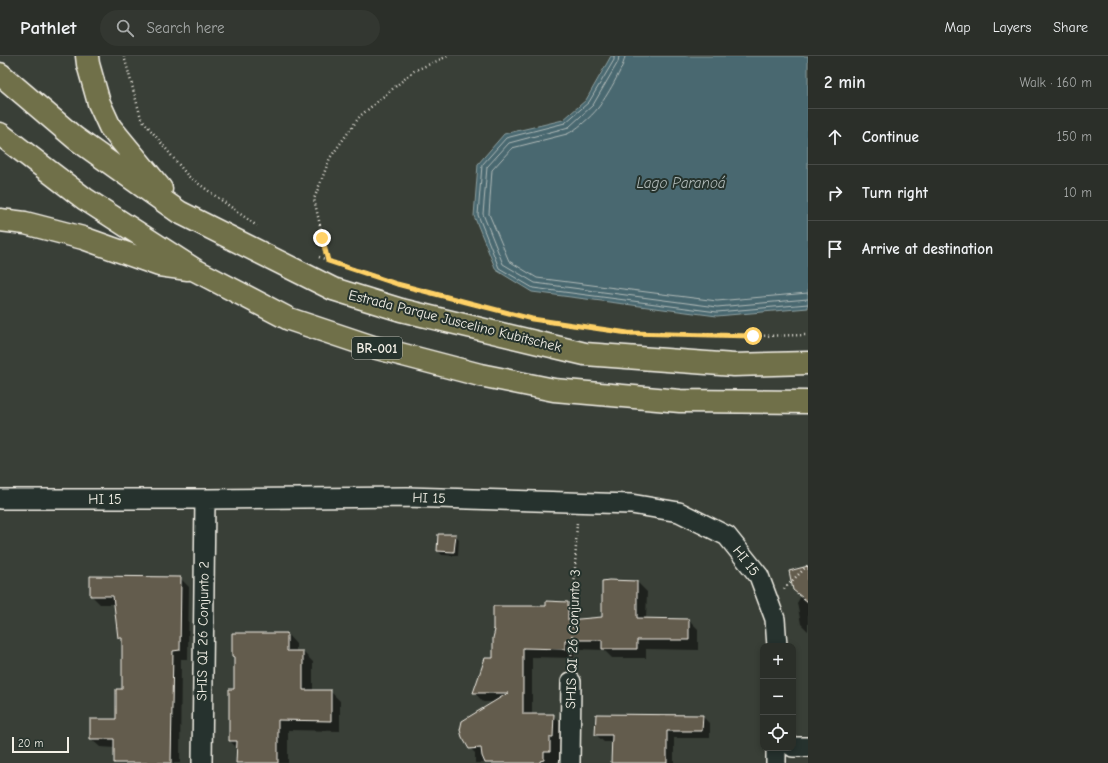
<!DOCTYPE html>
<meta charset="utf-8">
<style>
body{margin:0;font-family:"Comic Neue",sans-serif;background:#333731;color:#f1f3f6}
.controls{position:absolute;right:12px;bottom:12px;display:grid;overflow:hidden;border-radius:8px;box-shadow:0 2px 6px #0003}
.controls button{width:36px;height:36px;display:grid;place-items:center;padding:0;border:0;border-bottom:1px solid #474a46;background:#2b2f29;color:#f1f3f6;font:20px sans-serif}
.scale{position:absolute;left:12px;bottom:10px;width:57px;box-sizing:border-box;padding-left:4px;border:2px solid #f4f1e8;border-top:0;font-size:11px;line-height:14px;white-space:nowrap;color:#f4f1e8;-webkit-text-stroke:3px #26332d;paint-order:stroke}
.stop{position:absolute;width:12px;height:12px;margin:-9px;border:3px solid #ffd166;border-radius:50%;background:#fff}
.stop.end{background:#ffd166;border-color:#fff;box-shadow:0 1px 4px #0008}
.list{margin:0;padding:0;list-style:none}
h2{display:flex;justify-content:space-between;align-items:center;height:52px;margin:0;padding:0 16px;font-size:17px}
h2 small{font-size:13px;font-weight:400;color:#a6a9a8}
.list li{display:grid;grid-template-columns:26px 1fr auto;gap:12px;align-items:center;box-sizing:border-box;height:56px;padding:0 16px;border-top:1px solid #474a46}
.list b{display:block;font-size:15px;white-space:nowrap}
.list em{font-size:13px;font-style:normal;color:#a6a9a8}
.icon{flex:none;width:22px;height:22px;fill:none;stroke:currentColor;stroke-width:2;stroke-linecap:round;stroke-linejoin:round}
.map{position:relative;flex:none;width:808px;height:707px;overflow:hidden}
header{display:flex;align-items:center;gap:24px;box-sizing:border-box;height:56px;padding:0 20px;background:#2b2f29;border-bottom:1px solid #474a46}
header strong{font-size:19px}
nav{display:flex;gap:22px;margin-inline-start:auto;font-size:14px}
.search{width:280px;height:36px;background:#333731;display:flex;align-items:center;gap:10px;box-sizing:border-box;padding:0 14px;border-radius:22px;color:#a6a9a8;font-size:15px}
main{display:flex}
aside{flex:1;background:#2b2f29}
.map>svg:first-child{display:block}
.water{fill:#496870;stroke:#8d9fa0}
.shadow{fill:#0007}
.lines{fill:none;stroke-linecap:round;stroke-linejoin:round}
.shore{stroke:#b0bab8;stroke-width:1}
.building{fill:#645c4e;stroke:#f4f1e8}
.minor-casing{stroke:#f4f1e8;stroke-width:22}
.highway-casing{stroke:#f4f1e8;stroke-width:25}
.path{stroke:#f4f1e8;stroke-width:2.5;stroke-dasharray:1 3;stroke-linecap:butt}
.minor{stroke:#26332d;stroke-width:19}
.highway{stroke:#70704a;stroke-width:22}
.route{stroke:#ffd166;stroke-width:5}
.labels{text-anchor:middle;dominant-baseline:central;stroke-width:4;stroke-linejoin:round;paint-order:stroke}
.shield{fill:#26332d;stroke:#b6b8b0;stroke-width:1}
.shield-label{font-size:13px;font-weight:bold;fill:#f4f1e8}
.street-label{font-size:14px;fill:#f4f1e8;stroke:#26332d}
.water-label{font-size:15px;font-style:italic;fill:#b0bab8;stroke:#26332d}
</style>
<header>
<strong>Pathlet</strong>
<div class="search"><svg class="icon" aria-label="search" viewBox="0 0 24 24"><circle cx="10" cy="10" r="6"/><path d="M15 15l6 6"/></svg>Search here</div>
<nav><a>Map</a><a>Layers</a><a>Share</a></nav>
</header>
<main>
<div class="map">
<svg width="808" height="707" viewBox="0 0 808 707">
<rect width="100%" height="100%" fill="#393f37"/>
<filter id="ink" filterUnits="userSpaceOnUse"><feTurbulence type="fractalNoise" baseFrequency=".025" numOctaves="2"/><feDisplacementMap in="SourceGraphic" scale="8" xChannelSelector="R" yChannelSelector="G"/><feConvolveMatrix kernelMatrix="1 2 1 2 8 2 1 2 1" color-interpolation-filters="sRGB"/></filter>
<g filter="url(#ink)">
<path class="water" d="M 611,0 L 808,0 L 808,252 L 717,260 L 532,236 L 496,214 L 474,160 L 478,108 L 504,78 L 563,64 L 586,44 Z"/>
<path class="shadow" d="M 455,479 L 459,483 L 458,500 L 442,499 L 438,495 Z
M 808,512 L 808,575 L 801,568 L 797,547 L 801,540 L 794,533 Z
M 180,522 L 189,531 L 188,603 L 181,603 L 180,707 L 115,707 L 115,692 L 100,691 L 91,683 L 117,664 L 123,634 L 123,585 L 119,581 L 115,548 L 100,548 L 91,539 Z
M 603,526 L 637,526 L 647,536 L 646,563 L 689,564 L 698,573 L 698,594 L 646,593 L 646,602 L 612,602 L 604,594 L 575,593 L 574,602 L 532,601 L 532,659 L 553,659 L 563,669 L 562,690 L 559,690 L 559,705 L 557,705 L 557,707 L 475,707 L 475,697 L 467,689 L 495,646 L 483,646 L 474,636 L 494,603 L 547,551 L 568,547 L 577,556 L 577,564 L 603,562 Z
M 287,578 L 296,588 L 296,596 L 303,596 L 313,606 L 313,635 L 330,635 L 340,645 L 340,675 L 288,674 L 288,707 L 237,707 L 238,693 L 230,685 L 235,634 L 235,603 L 233,600 Z
M 702,660 L 710,668 L 710,682 L 674,682 L 674,707 L 612,707 L 612,686 L 604,686 L 596,679 Z"/>
<g class="lines">
<path class="shore" d="M 614,0 L 614,4 L 589,46 L 565,67 L 506,82 L 482,109 L 478,159 L 499,212 L 533,232 L 717,256 L 808,248
M 619,0 L 618,6 L 593,49 L 569,71 L 509,87 L 487,111 L 483,158 L 503,208 L 535,227 L 717,251 L 808,243
M 625,0 C 625,10 605,43 598,52 C 592,60 575,75 567,78 L 512,92 L 492,114 L 489,158 L 509,205 L 537,222 L 717,245 L 808,237"/>
</g>
<path class="building" d="M 438,478 L 456,478 L 454,496 L 437,495 Z
M 808,510 L 808,546 L 793,534 L 789,515 Z
M 90,520 L 181,521 L 180,594 L 173,595 L 171,707 L 114,707 L 114,683 L 90,683 L 90,663 L 116,663 L 116,633 L 122,633 L 122,582 L 118,582 L 113,540 L 90,540 Z
M 609,524 L 637,525 L 637,562 L 689,563 L 689,584 L 637,584 L 637,593 L 602,593 L 602,584 L 565,584 L 565,593 L 523,592 L 523,658 L 554,658 L 553,681 L 550,681 L 550,696 L 544,696 L 544,704 L 540,705 L 540,707 L 485,707 L 482,700 L 481,692 L 469,693 L 462,681 L 460,674 L 462,665 L 508,637 L 473,637 L 485,602 L 493,602 L 493,582 L 495,574 L 493,573 L 493,550 L 546,550 L 546,545 L 568,546 L 568,564 L 602,561 L 602,525 Z
M 232,577 L 287,577 L 287,595 L 303,595 L 303,634 L 331,634 L 331,665 L 278,664 L 278,707 L 236,707 L 237,685 L 229,685 L 229,633 L 234,633 L 234,601 L 232,600 Z
M 596,658 L 703,659 L 702,675 L 667,675 L 667,707 L 611,707 L 612,679 L 595,679 Z"/>
<g class="lines">
<g class="minor-casing">
<path id="minor" d="M 0,443 L 205,443 L 407,441 L 631,448 L 679,456 L 727,480 L 759,520 L 775,563 L 777,590
M 793,691 L 808,691
M 202,707 L 205,443
M 570,707 L 571,626
M 776,707 L 776,692"/>
</g>
<g class="highway-casing">
<path id="highway" d="M 87,0 L 88,8 L 99,47 L 110,71 L 161,133
M 0,18 L 75,82 L 179,156 L 333,233 L 401,254 L 585,298 L 734,309 L 808,307
M 0,78 L 85,143 L 195,214 L 289,263 L 373,291 L 480,319 L 554,334 L 680,345 L 808,346
M 0,164 L 25,167 L 83,182 L 159,209 L 188,213"/>
</g>
<path class="path" d="M 124,0 L 141,62 L 188,120 L 257,170
M 319,201 L 397,228 L 484,251
M 328,204 L 314,143 L 330,102 L 360,60 L 414,15 L 448,0
M 541,265 L 628,277 L 753,280 L 808,279
M 784,533 L 808,509
M 571,608 L 577,465"/>
<use href="#minor" class="minor"/>
<use href="#highway" class="highway"/>
</g>
</g>
<g class="lines" filter="url(#ink)">
<path class="route" d="M 322,182 L 328,205 L 397,228 L 532,263 L 628,277 L 753,280"/>
</g>
<g class="labels">
<rect class="shield" x="352" y="281" width="50" height="22" rx="3"/>
<g class="shield-label">
<text x="377" y="292">BR-001</text>
</g>
<g class="street-label">
<text transform="translate(455 265) rotate(14)">Estrada Parque Juscelino Kubitschek</text>
<text transform="translate(429 442) rotate(2)">HI 15</text>
<text x="105" y="443">HI 15</text>
<text transform="translate(746 505) rotate(52)">HI 15</text>
<text transform="translate(203 575) rotate(-89)">SHIS QI 26 Conjunto 2</text>
<text transform="translate(573 583) rotate(-88)">SHIS QI 26 Conjunto 3</text>
</g>
<g class="water-label">
<text x="681" y="127">Lago Paranoá</text>
</g>
</g>
</svg>
<div class="controls">
<button>+</button>
<button>−</button>
<button><svg class="icon" aria-label="locate" viewBox="0 0 24 24"><circle cx="12" cy="12" r="6"/><path d="M12 2v4M12 18v4M2 12h4M18 12h4"/></svg></button>
</div>
<div class="scale">20 m</div>
<div class="stop" style="left:753px;top:280px"></div>
<div class="stop end" style="left:322px;top:182px"></div>
</div>
<aside>
<h2>2 min<small>Walk · 160 m</small></h2>
<ul class="list">
<li><svg class="icon" aria-label="ahead" viewBox="0 0 24 24"><path d="M12 20V5M6 11l6-6 6 6"/></svg><div><b>Continue</b></div><em>150 m</em></li>
<li><svg class="icon" aria-label="right" viewBox="0 0 24 24"><path d="M7 20v-9h11M14 6l5 5-5 5"/></svg><div><b>Turn right</b></div><em>10 m</em></li>
<li><svg class="icon" aria-label="arrive" viewBox="0 0 24 24"><path d="M6 21V4h12l-3 4 3 4H6"/></svg><div><b>Arrive at destination</b></div></li>
</ul>
</aside>
</main>
